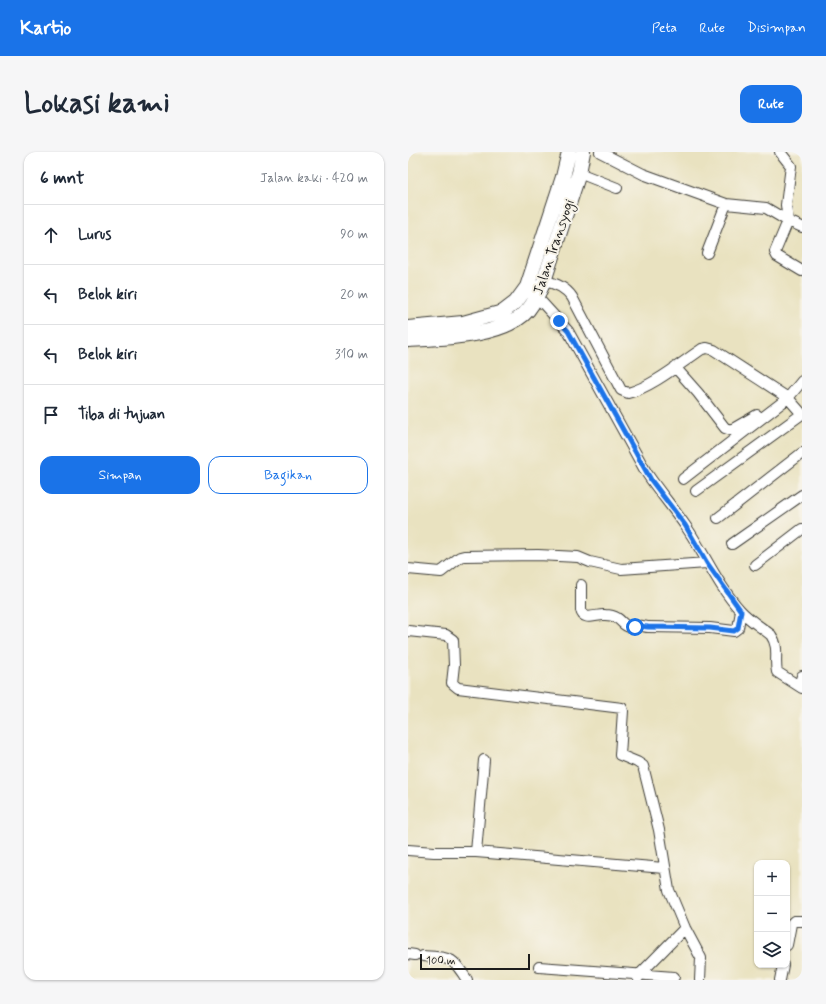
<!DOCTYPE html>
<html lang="id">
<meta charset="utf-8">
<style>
body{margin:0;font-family:Mynerve,sans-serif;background:#f6f6f7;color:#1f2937}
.controls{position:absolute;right:12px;bottom:12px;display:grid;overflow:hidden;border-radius:8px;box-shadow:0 1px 3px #0004}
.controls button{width:36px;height:36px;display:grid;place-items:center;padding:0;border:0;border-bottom:1px solid #e0e1e3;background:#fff;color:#1f2937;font:20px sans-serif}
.scale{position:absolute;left:12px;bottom:10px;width:110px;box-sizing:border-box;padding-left:4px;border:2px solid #1c1c1c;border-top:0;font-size:11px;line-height:14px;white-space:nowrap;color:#1c1c1c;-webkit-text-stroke:3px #f7f3e8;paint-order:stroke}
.stop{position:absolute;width:12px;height:12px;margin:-9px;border:3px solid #1a73e8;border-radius:50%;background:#fff}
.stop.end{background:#1a73e8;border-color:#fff;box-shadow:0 1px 4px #0008}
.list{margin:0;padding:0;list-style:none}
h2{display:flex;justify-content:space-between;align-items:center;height:52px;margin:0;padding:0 16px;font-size:17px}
h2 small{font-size:13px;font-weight:400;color:#747a83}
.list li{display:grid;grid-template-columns:26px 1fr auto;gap:12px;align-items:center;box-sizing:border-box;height:60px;padding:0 16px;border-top:1px solid #e0e1e3}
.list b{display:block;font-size:15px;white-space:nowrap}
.list em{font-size:13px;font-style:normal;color:#747a83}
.actions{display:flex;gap:8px;padding:12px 16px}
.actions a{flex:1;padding:9px 0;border:1px solid #1a73e8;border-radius:12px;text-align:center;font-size:14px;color:#1a73e8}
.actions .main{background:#1a73e8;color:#fff}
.icon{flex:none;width:22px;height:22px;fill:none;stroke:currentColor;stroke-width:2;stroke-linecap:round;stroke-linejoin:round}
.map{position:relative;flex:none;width:394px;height:828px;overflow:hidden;border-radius:12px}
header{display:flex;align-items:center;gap:24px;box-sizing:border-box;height:56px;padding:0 20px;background:#1a73e8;color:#fff}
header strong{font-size:19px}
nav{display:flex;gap:22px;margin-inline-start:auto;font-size:14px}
.intro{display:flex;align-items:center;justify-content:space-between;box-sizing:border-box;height:96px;padding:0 24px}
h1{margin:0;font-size:28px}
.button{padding:10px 18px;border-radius:12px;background:#1a73e8;color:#fff;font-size:14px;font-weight:700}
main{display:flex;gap:24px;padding:0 24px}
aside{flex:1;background:#fff;border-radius:12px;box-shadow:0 1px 3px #0004}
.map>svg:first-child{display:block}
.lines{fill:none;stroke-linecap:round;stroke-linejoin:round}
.minor-casing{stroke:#3b3a35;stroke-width:12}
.highway-casing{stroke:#3b3a35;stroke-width:16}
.minor{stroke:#fff;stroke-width:10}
.highway{stroke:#fff;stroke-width:14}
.route{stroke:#1a73e8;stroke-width:5}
.labels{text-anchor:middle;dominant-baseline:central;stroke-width:4;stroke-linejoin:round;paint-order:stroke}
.street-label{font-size:14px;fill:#1c1c1c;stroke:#f7f3e8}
</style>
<header>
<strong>Kartio</strong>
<nav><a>Peta</a><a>Rute</a><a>Disimpan</a></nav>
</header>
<div class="intro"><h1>Lokasi kami</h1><a class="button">Rute</a></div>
<main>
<aside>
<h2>6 mnt<small>Jalan kaki · 420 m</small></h2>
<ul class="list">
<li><svg class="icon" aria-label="ahead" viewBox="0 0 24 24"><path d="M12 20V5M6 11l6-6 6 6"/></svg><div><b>Lurus</b></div><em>90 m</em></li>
<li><svg class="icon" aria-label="left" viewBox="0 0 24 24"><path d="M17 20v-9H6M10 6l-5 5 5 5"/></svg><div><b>Belok kiri</b></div><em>20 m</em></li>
<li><svg class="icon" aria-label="left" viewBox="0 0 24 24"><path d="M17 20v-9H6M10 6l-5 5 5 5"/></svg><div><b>Belok kiri</b></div><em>310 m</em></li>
<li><svg class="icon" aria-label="arrive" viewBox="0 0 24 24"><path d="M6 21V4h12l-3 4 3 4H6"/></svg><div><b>Tiba di tujuan</b></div></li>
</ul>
<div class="actions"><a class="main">Simpan</a><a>Bagikan</a></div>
</aside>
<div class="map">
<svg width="394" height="828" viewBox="0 0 394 828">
<rect width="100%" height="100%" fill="#f7f3e8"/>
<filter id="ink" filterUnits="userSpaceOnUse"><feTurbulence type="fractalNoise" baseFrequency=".025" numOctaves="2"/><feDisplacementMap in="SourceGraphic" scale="8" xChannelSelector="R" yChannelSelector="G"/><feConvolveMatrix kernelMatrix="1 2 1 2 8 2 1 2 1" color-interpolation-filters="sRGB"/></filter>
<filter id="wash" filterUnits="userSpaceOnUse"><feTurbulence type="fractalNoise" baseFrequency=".012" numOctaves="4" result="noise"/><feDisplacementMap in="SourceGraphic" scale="16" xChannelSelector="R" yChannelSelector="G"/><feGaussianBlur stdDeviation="0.9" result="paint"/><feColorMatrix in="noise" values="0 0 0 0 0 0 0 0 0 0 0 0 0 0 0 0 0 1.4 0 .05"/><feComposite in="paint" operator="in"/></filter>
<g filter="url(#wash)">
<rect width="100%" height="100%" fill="#e9e2c0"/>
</g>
<g filter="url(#ink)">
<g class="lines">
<g class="minor-casing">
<path id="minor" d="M 192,0 L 235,22 L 318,52 L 358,56 L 380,69 L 394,75
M 372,0 L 383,14 L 378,53 L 380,69 L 367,100 L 369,104 L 394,119
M 171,21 L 209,36
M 299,101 L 318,52
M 136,129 C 148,131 157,135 164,145 L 213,238 L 220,241 C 244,235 273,211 294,197 L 299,196 L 306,198 L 380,246 L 394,262
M 129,145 L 160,179 L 238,320 C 251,340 268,359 281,379 C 298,405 311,435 332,458 C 341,468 353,475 363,483 C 372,496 366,507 369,520 L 394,536
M 267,215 L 290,241 L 317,276 L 323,278 L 349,263
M 275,327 L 380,246 L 394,229
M 288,339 L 394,262
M 310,366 L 394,301
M 324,392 L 394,343
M 347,413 L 394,377
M 0,417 L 33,420 L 52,405 L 56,404 L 130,403 L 170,405 L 182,410 L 213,417 L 299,411
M 173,433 L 173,458 C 175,470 189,462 197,463 C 201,463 206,464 209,466 C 214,469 215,474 222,475 C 225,476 227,474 231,474 C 234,473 237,475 240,475 L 302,476 L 326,479 L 330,476 L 333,459
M 0,479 L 38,483 L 45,488 L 46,513 L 44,531 L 50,536 L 214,556 L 215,559 L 212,603 L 229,610 L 235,614 L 251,678 L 261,738 L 277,776 L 293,806 L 292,828
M 391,534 L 394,524
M 0,698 L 26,700 L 68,700 L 256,716
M 68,700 L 76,608
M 379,793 L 383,772 L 386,769 L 394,769
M 0,802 L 7,803
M 15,804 C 43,806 44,804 59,828
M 131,815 L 266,825
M 230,826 L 232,822 L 277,776
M 372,828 L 375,813"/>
</g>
<g class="highway-casing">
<path id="highway" d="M 0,176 L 55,171 L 95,160 L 108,150 L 119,135 L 155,25 L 161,0
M 0,188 C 33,186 97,185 120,158 C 127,149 132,139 136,129 L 171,21 L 175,0"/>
</g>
<use href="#minor" class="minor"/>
<use href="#highway" class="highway"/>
</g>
</g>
<g class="lines" filter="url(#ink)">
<path class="route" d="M 151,169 L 160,179 L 243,328 L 277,373 L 299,411 L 333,459 L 330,476 L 326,479 L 302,476 L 240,475 L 231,474 L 227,475"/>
</g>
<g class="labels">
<g class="street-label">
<text transform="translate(146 95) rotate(-71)">Jalan Transyogi</text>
</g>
</g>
</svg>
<div class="controls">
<button>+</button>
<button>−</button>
<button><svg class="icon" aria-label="layers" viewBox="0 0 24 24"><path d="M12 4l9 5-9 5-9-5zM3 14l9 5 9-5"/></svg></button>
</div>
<div class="scale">100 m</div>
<div class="stop" style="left:227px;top:475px"></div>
<div class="stop end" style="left:151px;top:169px"></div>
</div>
</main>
